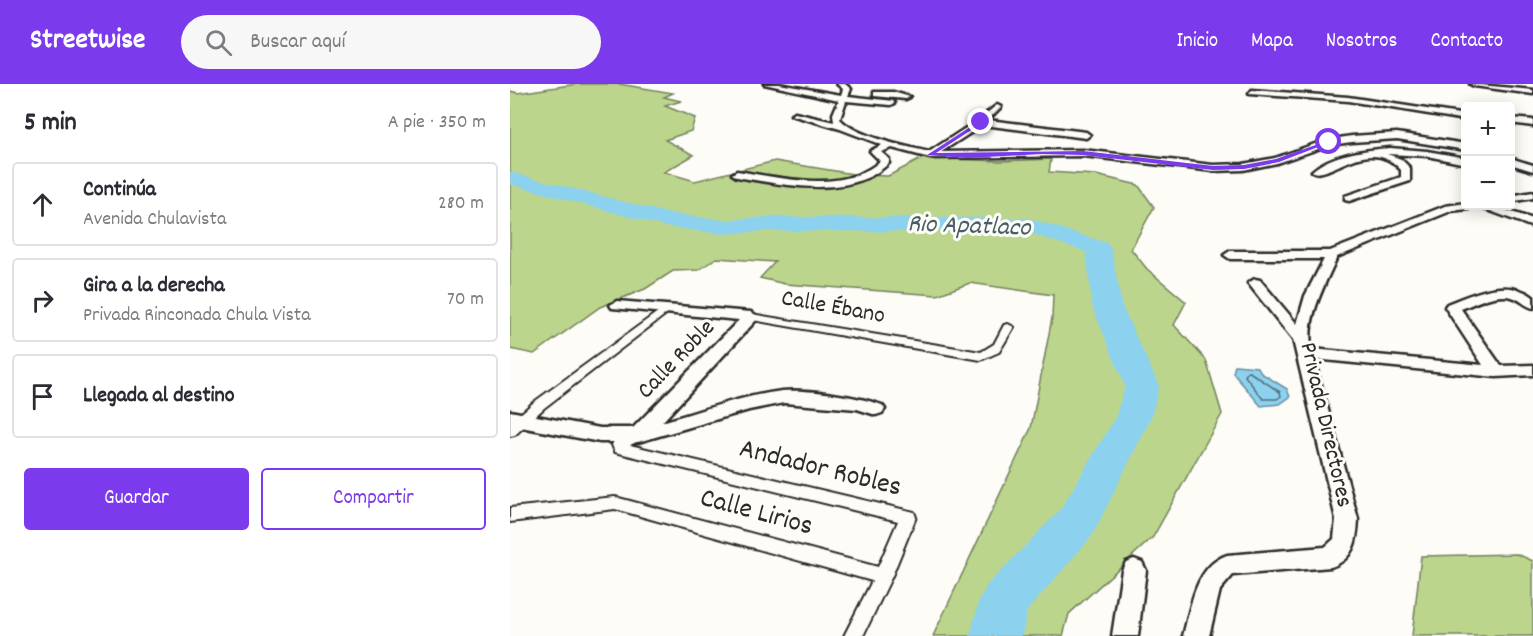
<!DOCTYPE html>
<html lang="es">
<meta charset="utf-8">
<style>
body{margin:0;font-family:Dekko,sans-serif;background:#f7f7f7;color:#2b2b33}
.controls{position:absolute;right:18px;top:18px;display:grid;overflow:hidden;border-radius:6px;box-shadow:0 3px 15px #0003}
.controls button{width:54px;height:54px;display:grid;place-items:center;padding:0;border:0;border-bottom:2px solid #e1e1e2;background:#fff;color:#2b2b33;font:30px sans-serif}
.stop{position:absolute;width:18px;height:18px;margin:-14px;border:4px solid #7c3aed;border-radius:50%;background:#fff}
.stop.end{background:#7c3aed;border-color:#fff;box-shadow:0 2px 6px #0008}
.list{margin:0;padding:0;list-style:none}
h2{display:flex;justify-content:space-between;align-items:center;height:78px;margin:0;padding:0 24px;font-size:26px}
h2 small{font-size:20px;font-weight:400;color:#7c7c81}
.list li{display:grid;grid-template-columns:39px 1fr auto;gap:18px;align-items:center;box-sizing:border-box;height:84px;margin:0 12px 12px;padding:0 12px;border:2px solid #e1e1e2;border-radius:6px}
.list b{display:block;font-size:22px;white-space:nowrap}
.list p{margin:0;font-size:20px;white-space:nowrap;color:#7c7c81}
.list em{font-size:20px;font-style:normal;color:#7c7c81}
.actions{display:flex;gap:12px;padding:18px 24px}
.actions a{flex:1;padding:14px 0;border:2px solid #7c3aed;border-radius:6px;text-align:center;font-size:21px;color:#7c3aed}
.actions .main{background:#7c3aed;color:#fff}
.icon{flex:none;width:33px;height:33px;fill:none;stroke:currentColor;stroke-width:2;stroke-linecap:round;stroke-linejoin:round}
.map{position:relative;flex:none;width:1023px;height:552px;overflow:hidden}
header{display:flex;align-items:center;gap:36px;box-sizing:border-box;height:84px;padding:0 30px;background:#7c3aed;color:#fff}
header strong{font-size:28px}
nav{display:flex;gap:33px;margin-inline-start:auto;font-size:21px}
.search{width:420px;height:54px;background:#f7f7f7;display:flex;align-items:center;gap:15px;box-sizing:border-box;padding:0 21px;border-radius:33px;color:#7c7c81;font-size:22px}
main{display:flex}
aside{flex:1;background:#fff}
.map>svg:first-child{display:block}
.green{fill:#bbd58c;stroke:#73805c;stroke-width:1.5}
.water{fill:#8cd1ee;stroke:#658fa0;stroke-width:1.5}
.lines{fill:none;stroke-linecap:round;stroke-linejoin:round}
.shore{stroke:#526d79;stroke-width:1.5}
.river{fill:#8cd1ee;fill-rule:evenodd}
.pedestrian-casing{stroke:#2b2b2b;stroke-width:4}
.minor-casing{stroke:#2b2b2b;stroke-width:5}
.pedestrian{fill:#fdfcf7;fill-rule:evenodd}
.minor{fill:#fdfcf7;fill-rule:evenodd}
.route{fill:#7c3aed}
.labels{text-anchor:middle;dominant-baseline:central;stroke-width:6;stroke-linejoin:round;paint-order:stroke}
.street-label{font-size:24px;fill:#2b2b2b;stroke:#fdfcf7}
.water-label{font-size:26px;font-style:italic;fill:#485d66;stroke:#fdfcf7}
.near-street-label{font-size:28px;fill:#2b2b2b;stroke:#fdfcf7}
</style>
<header>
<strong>Streetwise</strong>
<div class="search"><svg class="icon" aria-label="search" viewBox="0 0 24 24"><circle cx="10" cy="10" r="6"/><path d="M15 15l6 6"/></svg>Buscar aquí</div>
<nav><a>Inicio</a><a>Mapa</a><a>Nosotros</a><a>Contacto</a></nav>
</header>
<main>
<aside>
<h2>5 min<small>A pie · 350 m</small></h2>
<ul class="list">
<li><svg class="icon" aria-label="ahead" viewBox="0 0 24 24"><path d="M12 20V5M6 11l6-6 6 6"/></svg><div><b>Continúa</b><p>Avenida Chulavista</p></div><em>280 m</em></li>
<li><svg class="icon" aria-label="right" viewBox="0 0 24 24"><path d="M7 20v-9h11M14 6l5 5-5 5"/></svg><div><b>Gira a la derecha</b><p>Privada Rinconada Chula Vista</p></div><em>70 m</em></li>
<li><svg class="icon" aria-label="arrive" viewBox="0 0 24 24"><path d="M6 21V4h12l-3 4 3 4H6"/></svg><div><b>Llegada al destino</b></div></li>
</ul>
<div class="actions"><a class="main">Guardar</a><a>Compartir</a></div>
</aside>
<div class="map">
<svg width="1023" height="552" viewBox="0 0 1023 552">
<rect width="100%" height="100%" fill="#fdfcf7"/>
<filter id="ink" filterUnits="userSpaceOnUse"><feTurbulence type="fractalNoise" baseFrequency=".0167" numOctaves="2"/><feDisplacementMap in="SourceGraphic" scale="12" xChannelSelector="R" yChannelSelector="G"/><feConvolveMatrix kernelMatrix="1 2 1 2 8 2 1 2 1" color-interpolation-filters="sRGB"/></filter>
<g filter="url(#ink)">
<path class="green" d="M 67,0 L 109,0 L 163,9 L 154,13 L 171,17 L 155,22 L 185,34 L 181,47 L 155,56 L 184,71 L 154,88 L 185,97 L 265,77 L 349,91 L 378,92 L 413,74 L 490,77 L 541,75 L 539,88 L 586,91 L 628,101 L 644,123 L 621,165 L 637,185 L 676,218 L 664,241 L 696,276 L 712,330 L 643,453 L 559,530 L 553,552 L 423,552 L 521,344 L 542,234 L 543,211 L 460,199 L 427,211 L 275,200 L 250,194 L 265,178 L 206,174 L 189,186 L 163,187 L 135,205 L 90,223 L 24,270 L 0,265 L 0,7 L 8,9 Z
M 1007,470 L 1023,477 L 1023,552 L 902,552 L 911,472 Z"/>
<path class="water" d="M 725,281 L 748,283 L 751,289 L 777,305 L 780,313 L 770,320 L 751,322 L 723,289 Z"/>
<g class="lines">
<path class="shore" d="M 738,287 L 770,308 L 771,312 L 767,315 L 753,315 L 735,292 Z"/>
<path class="river" d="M 0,88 L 157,129 L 214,136 L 259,133 L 518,134 L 597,159 L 601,164 L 612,222 L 649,302 L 641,334 L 582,452 L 517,527 L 512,552 L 460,552 L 469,517 L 477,501 L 550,426 L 605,334 L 615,302 L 582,222 L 576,168 L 516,148 L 259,147 L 214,150 L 156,143 L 0,100 Z"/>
<g class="pedestrian-casing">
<path id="pedestrian" d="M 156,222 L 161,225 L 160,227 L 34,324 L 5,351 L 0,352 L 0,339 L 24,318 Z
M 241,230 L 471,268 L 484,260 L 494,241 L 498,240 L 504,243 L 489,268 L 471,276 L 237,235 L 236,233 Z
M 128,346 L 133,347 L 135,351 L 133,355 L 120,361 L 404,428 L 406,433 L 382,492 L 353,552 L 334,552 L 362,497 L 105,425 L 0,438 L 0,424 L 105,413 L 368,483 L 388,437 L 105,368 L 102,361 L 104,357 Z"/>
</g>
<g class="minor-casing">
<path id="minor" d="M 254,0 L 269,0 L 331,11 L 333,5 L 327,0 L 335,0 L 341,5 L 338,12 L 384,17 L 385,19 L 381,21 L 336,17 L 330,35 C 346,53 395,62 419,68 L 468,36 L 487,21 L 491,23 L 478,36 L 576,48 L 580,51 L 576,54 L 473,41 L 431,68 L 573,66 L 703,81 L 733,80 L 765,74 L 816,56 L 842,52 L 887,49 L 956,60 L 956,66 L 887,55 L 842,58 L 820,61 L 767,79 L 733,86 L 703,87 L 573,72 L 420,74 L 382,64 L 371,68 L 379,75 L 379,79 C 341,116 275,101 227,93 L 222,90 L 227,87 C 271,94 334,110 370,77 L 360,67 L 372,61 L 330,45 L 281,31 L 285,29 L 324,38 L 323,30 L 329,16 Z
M 960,0 L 1023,6 L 1023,10 L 964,2 Z
M 742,6 L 838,13 L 956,31 L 956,36 L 838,17 L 739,10 Z
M 367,8 L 383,8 L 400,13 L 396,15 L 364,12 L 364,8 Z
M 1000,34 L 1023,36 L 1023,42 L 1000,39 Z
M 880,64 L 917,67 L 956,74 L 956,80 L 917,72 L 877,70 L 891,75 L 900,84 L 900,97 L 839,117 L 835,116 L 835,112 L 891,93 L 891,86 C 859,49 817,98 802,87 C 821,70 855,66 880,64 Z
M 1000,74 L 1023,81 L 1023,87 L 1000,80 Z
M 1023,108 L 1023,114 L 1000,118 L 1000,112 Z
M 956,119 L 956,122 L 964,122 L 958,125 L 941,127 L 827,173 C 816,198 794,238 802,265 L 973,281 L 935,223 L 937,220 C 962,210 998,193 1023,213 L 1023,224 C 1015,222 1010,215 1002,213 C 985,209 966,219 951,225 L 991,282 L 1023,281 L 1023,291 L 986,293 L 804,275 L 848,435 C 847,457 844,475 821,483 L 723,491 L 710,506 L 699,552 L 673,552 C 681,523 685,482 717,471 L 815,463 L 824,455 L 826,435 L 783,256 L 738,199 L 745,195 L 750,196 L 787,240 L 795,212 L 814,175 L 720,175 L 714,171 L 720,167 L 820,167 L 935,122 Z
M 967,122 L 983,122 L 1023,135 L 1023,143 Z
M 107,217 L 241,228 L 249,233 L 152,338 C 191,327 232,312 272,307 C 298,305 348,312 372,321 L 375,325 L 372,329 L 366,331 L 347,325 L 274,319 L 239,326 L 128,358 L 90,358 L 0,341 L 0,327 L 90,344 L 123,344 L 229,236 L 102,224 L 100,221 Z
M 624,475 L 632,478 L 636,486 L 628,552 L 602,552 L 612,486 L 616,478 Z"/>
</g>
<use href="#pedestrian" class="pedestrian"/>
<use href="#minor" class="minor"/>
</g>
</g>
<path class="route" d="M 471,36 L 472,39 L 426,69 L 573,67 L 703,82 L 734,81 L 766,75 L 817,57 L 821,58 L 769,78 L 734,85 L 703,86 L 573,71 L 532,70 L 457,74 L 417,71 Z"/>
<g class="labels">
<g class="street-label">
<text transform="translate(323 224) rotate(10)">Calle Ébano</text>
<text transform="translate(167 276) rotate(-46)">Calle Roble</text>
<text transform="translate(815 341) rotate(77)">Privada Directores</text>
</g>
<g class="water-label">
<text transform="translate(459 143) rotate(2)">Rio Apatlaco</text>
</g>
<g class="near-street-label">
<text transform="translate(310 386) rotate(14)">Andador Robles</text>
<text transform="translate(246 430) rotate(15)">Calle Lirios</text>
</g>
</g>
</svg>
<div class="controls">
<button>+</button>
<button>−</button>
</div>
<div class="stop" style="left:819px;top:58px"></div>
<div class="stop end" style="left:471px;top:38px"></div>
</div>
</main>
